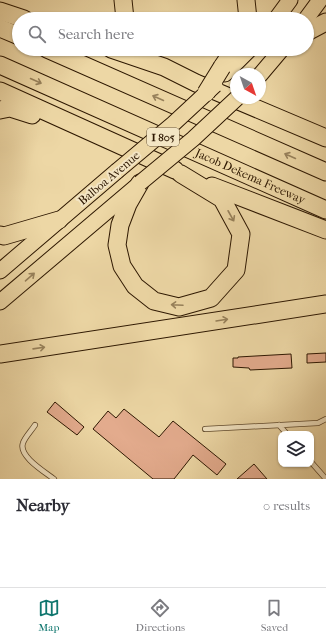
<!DOCTYPE html>
<style>
body{margin:0;font-family:"IM FELL French Canon",serif;background:#f2f2f3;color:#2b2b33}
.controls{position:absolute;right:12px;bottom:12px;display:grid;overflow:hidden;border-radius:8px;box-shadow:0 1px 3px #0004}
.controls button{width:36px;height:36px;display:grid;place-items:center;padding:0;border:0;border-bottom:1px solid #e1e1e2;background:#fff;color:#2b2b33;font:20px sans-serif}
.compass{position:absolute;left:230px;top:68px;width:36px;height:36px;border-radius:50%;background:#fff;box-shadow:0 1px 3px #0004;rotate:140deg}
.list{margin:0;padding:0;list-style:none}
h2{display:flex;justify-content:space-between;align-items:center;height:52px;margin:0;padding:0 16px;font-size:17px}
h2 small{font-size:13px;font-weight:400;color:#7c7c81}
.icon{flex:none;width:22px;height:22px;fill:none;stroke:currentColor;stroke-width:2;stroke-linecap:round;stroke-linejoin:round}
.map{position:relative;flex:none;width:326px;height:479px;overflow:hidden}
.search{position:absolute;background:#fff;box-shadow:0 1px 3px #0004;left:12px;right:12px;top:12px;height:44px;display:flex;align-items:center;gap:10px;box-sizing:border-box;padding:0 14px;border-radius:22px;color:#7c7c81;font-size:15px}
.sheet{height:108px;background:#fff}
nav{display:flex;justify-content:space-around;align-items:center;box-sizing:border-box;height:56px;border-top:1px solid #e1e1e2;background:#fff;font-size:11px;color:#7c7c81}
nav a{display:grid;justify-items:center;gap:2px}
nav .on{color:#0f766e}
.map>svg:first-child{display:block}
.building{fill:#e3ab8d;stroke:#2d1701}
.lines{fill:none;stroke-linecap:round;stroke-linejoin:round}
.lane-casing{stroke:#5d472a;stroke-width:6}
.primary-casing{stroke:#2d1701;stroke-width:17}
.highway-casing{stroke:#2d1701;stroke-width:19}
.lane{stroke:#f3e5c4;stroke-width:4.5}
.primary{stroke:#edd7a5;stroke-width:15}
.highway{stroke:#edd7a5;stroke-width:17}
.primary-bridge-casing{stroke:#2d1701;stroke-width:17;stroke-linecap:butt}
.highway-bridge-casing{stroke:#2d1701;stroke-width:19;stroke-linecap:butt}
.primary-bridge{stroke:#edd7a5;stroke-width:15}
.highway-bridge{stroke:#edd7a5;stroke-width:17}
.oneway{stroke:#97815b}
.labels{text-anchor:middle;dominant-baseline:central;stroke-width:4;stroke-linejoin:round;paint-order:stroke}
.shield{fill:#f3e5c4;stroke:#68553c;stroke-width:1}
.shield-label{font-size:11px;font-weight:bold;fill:#2d1701}
.street-label{font-size:12px;fill:#2d1701;stroke:#f3e5c4}
</style>
<div class="map">
<svg width="326" height="479" viewBox="0 0 326 479">
<rect width="100%" height="100%" fill="#edd7a5"/>
<filter id="stains"><feTurbulence type="fractalNoise" baseFrequency=".005" numOctaves="4"/><feColorMatrix values="0 0 0 0 .2 0 0 0 0 .09 0 0 0 0 .02 0 0 0 .5 -.17"/></filter>
<radialGradient id="worn" r=".72"><stop offset=".6" stop-color="#630" stop-opacity="0"/><stop offset="1" stop-color="#630" stop-opacity=".3"/></radialGradient>
<path class="building" d="M 326,353 L 326,362 L 307,363 L 307,354 Z
M 291,354 L 292,368 L 250,370 L 249,368 L 233,367 L 233,358 L 238,358 L 238,357 Z
M 55,402 L 84,427 L 77,435 L 47,412 Z
M 124,409 L 159,437 L 173,421 L 226,464 L 217,475 L 193,455 L 174,479 L 153,479 L 93,429 L 108,411 L 116,418 Z
M 254,464 L 267,479 L 237,479 Z"/>
<g class="lines">
<g class="lane-casing">
<path id="lane" d="M 35,425 C 32,430 25,437 23,443 C 18,456 45,472 54,479
M 279,425 L 287,434
M 205,429 L 318,423 L 326,419
M 311,462 L 326,479"/>
</g>
<g class="primary-casing">
<path id="primary" d="M 276,19 L 290,0
M 306,19 L 320,0
M 225,74 L 250,49
M 260,75 L 282,49
M 0,271 L 117,171
M 0,302 L 138,185"/>
</g>
<g class="highway-casing">
<g id="highway">
<path d="M 123,0 L 125,19"/>
<path d="M 246,0 L 248,19"/>
<path d="M 0,11 L 24,19"/>
<path d="M 0,28 L 19,36"/>
<path d="M 307,32 L 326,22"/>
<path d="M 47,49 L 326,172"/>
<path d="M 111,49 L 164,67 L 196,83 L 326,138"/>
<path id="s1" d="M 0,65 L 326,210"/>
<path d="M 222,67 L 234,49"/>
<path d="M 0,91 L 175,170"/>
<path d="M 0,110 L 10,108 L 32,115"/>
<path d="M 140,183 L 128,204 L 120,225 L 117,245 L 122,266 L 135,286 L 154,301 L 179,307 L 211,298 L 236,270 L 241,234 L 222,199 L 181,174"/>
<path d="M 212,186 L 326,230"/>
<path d="M 0,235 L 4,236 L 59,220"/>
<path d="M 0,354 L 326,304"/>
</g>
</g>
<use href="#lane" class="lane"/>
<use href="#primary" class="primary"/>
<use href="#highway" class="highway"/>
<g class="primary-bridge-casing">
<path id="primary-bridge" d="M 117,171 L 173,124 L 215,85
M 140,183 L 193,139 L 237,98"/>
</g>
<g class="highway-bridge-casing">
<path id="highway-bridge" d="M 206,93 L 222,67"/>
</g>
<use href="#primary-bridge" class="primary-bridge"/>
<use href="#highway-bridge" class="highway-bridge"/>
</g>
<defs><path id="oneway-shaft" d="M-6 0H5M1.5-3L5.5 0L1.5 3" fill="none" stroke-width="1.6" stroke-linecap="round" stroke-linejoin="round"/></defs>
<g class="oneway">
<use href="#oneway-shaft" transform="translate(36 81) rotate(24)"/>
<use href="#oneway-shaft" transform="translate(158 98) rotate(-156)"/>
<use href="#oneway-shaft" transform="translate(290 156) rotate(-156)"/>
<use href="#oneway-shaft" transform="translate(231 216) rotate(61)"/>
<use href="#oneway-shaft" transform="translate(30 277) rotate(-41)"/>
<use href="#oneway-shaft" transform="translate(177 305) rotate(-177)"/>
<use href="#oneway-shaft" transform="translate(222 320) rotate(-9)"/>
<use href="#oneway-shaft" transform="translate(39 348) rotate(-8)"/>
</g>
<g class="labels">
<rect class="shield" x="147" y="128" width="32" height="18" rx="3"/>
<g class="shield-label">
<text x="163" y="137">I 805</text>
</g>
<g class="street-label">
<text stroke="none"><textPath href="#s1" startOffset="274">Jacob Dekema Freeway</textPath></text>
<text transform="translate(109 178) rotate(-40)">Balboa Avenue</text>
</g>
</g>
<rect width="100%" height="100%" filter="url(#stains)"/>
<rect width="100%" height="100%" fill="url(#worn)"/>
</svg>
<div class="controls">
<button><svg class="icon" aria-label="layers" viewBox="0 0 24 24"><path d="M12 4l9 5-9 5-9-5zM3 14l9 5 9-5"/></svg></button>
</div>
<svg class="compass" viewBox="-18 -18 36 36"><path d="M0-13l5 13h-10z" fill="#e53935"/><path d="M0 13l5-13h-10z" fill="#7c7c81"/></svg>
<div class="search"><svg class="icon" aria-label="search" viewBox="0 0 24 24"><circle cx="10" cy="10" r="6"/><path d="M15 15l6 6"/></svg>Search here</div>
</div>
<section class="sheet">
<h2>Nearby<small>0 results</small></h2>
<ul class="list">
</ul>
</section>
<nav>
<a class="on"><svg class="icon" aria-label="map" viewBox="0 0 24 24"><path d="M3 6l6-2 6 2 6-2v14l-6 2-6-2-6 2zM9 4v14M15 6v14"/></svg>Map</a>
<a><svg class="icon" aria-label="directions" viewBox="0 0 24 24"><path d="M12 3l9 9-9 9-9-9zM9 14v-3h6M13 9l2 2-2 2"/></svg>Directions</a>
<a><svg class="icon" aria-label="saved" viewBox="0 0 24 24"><path d="M7 4h10v16l-5-4-5 4z"/></svg>Saved</a>
</nav>
